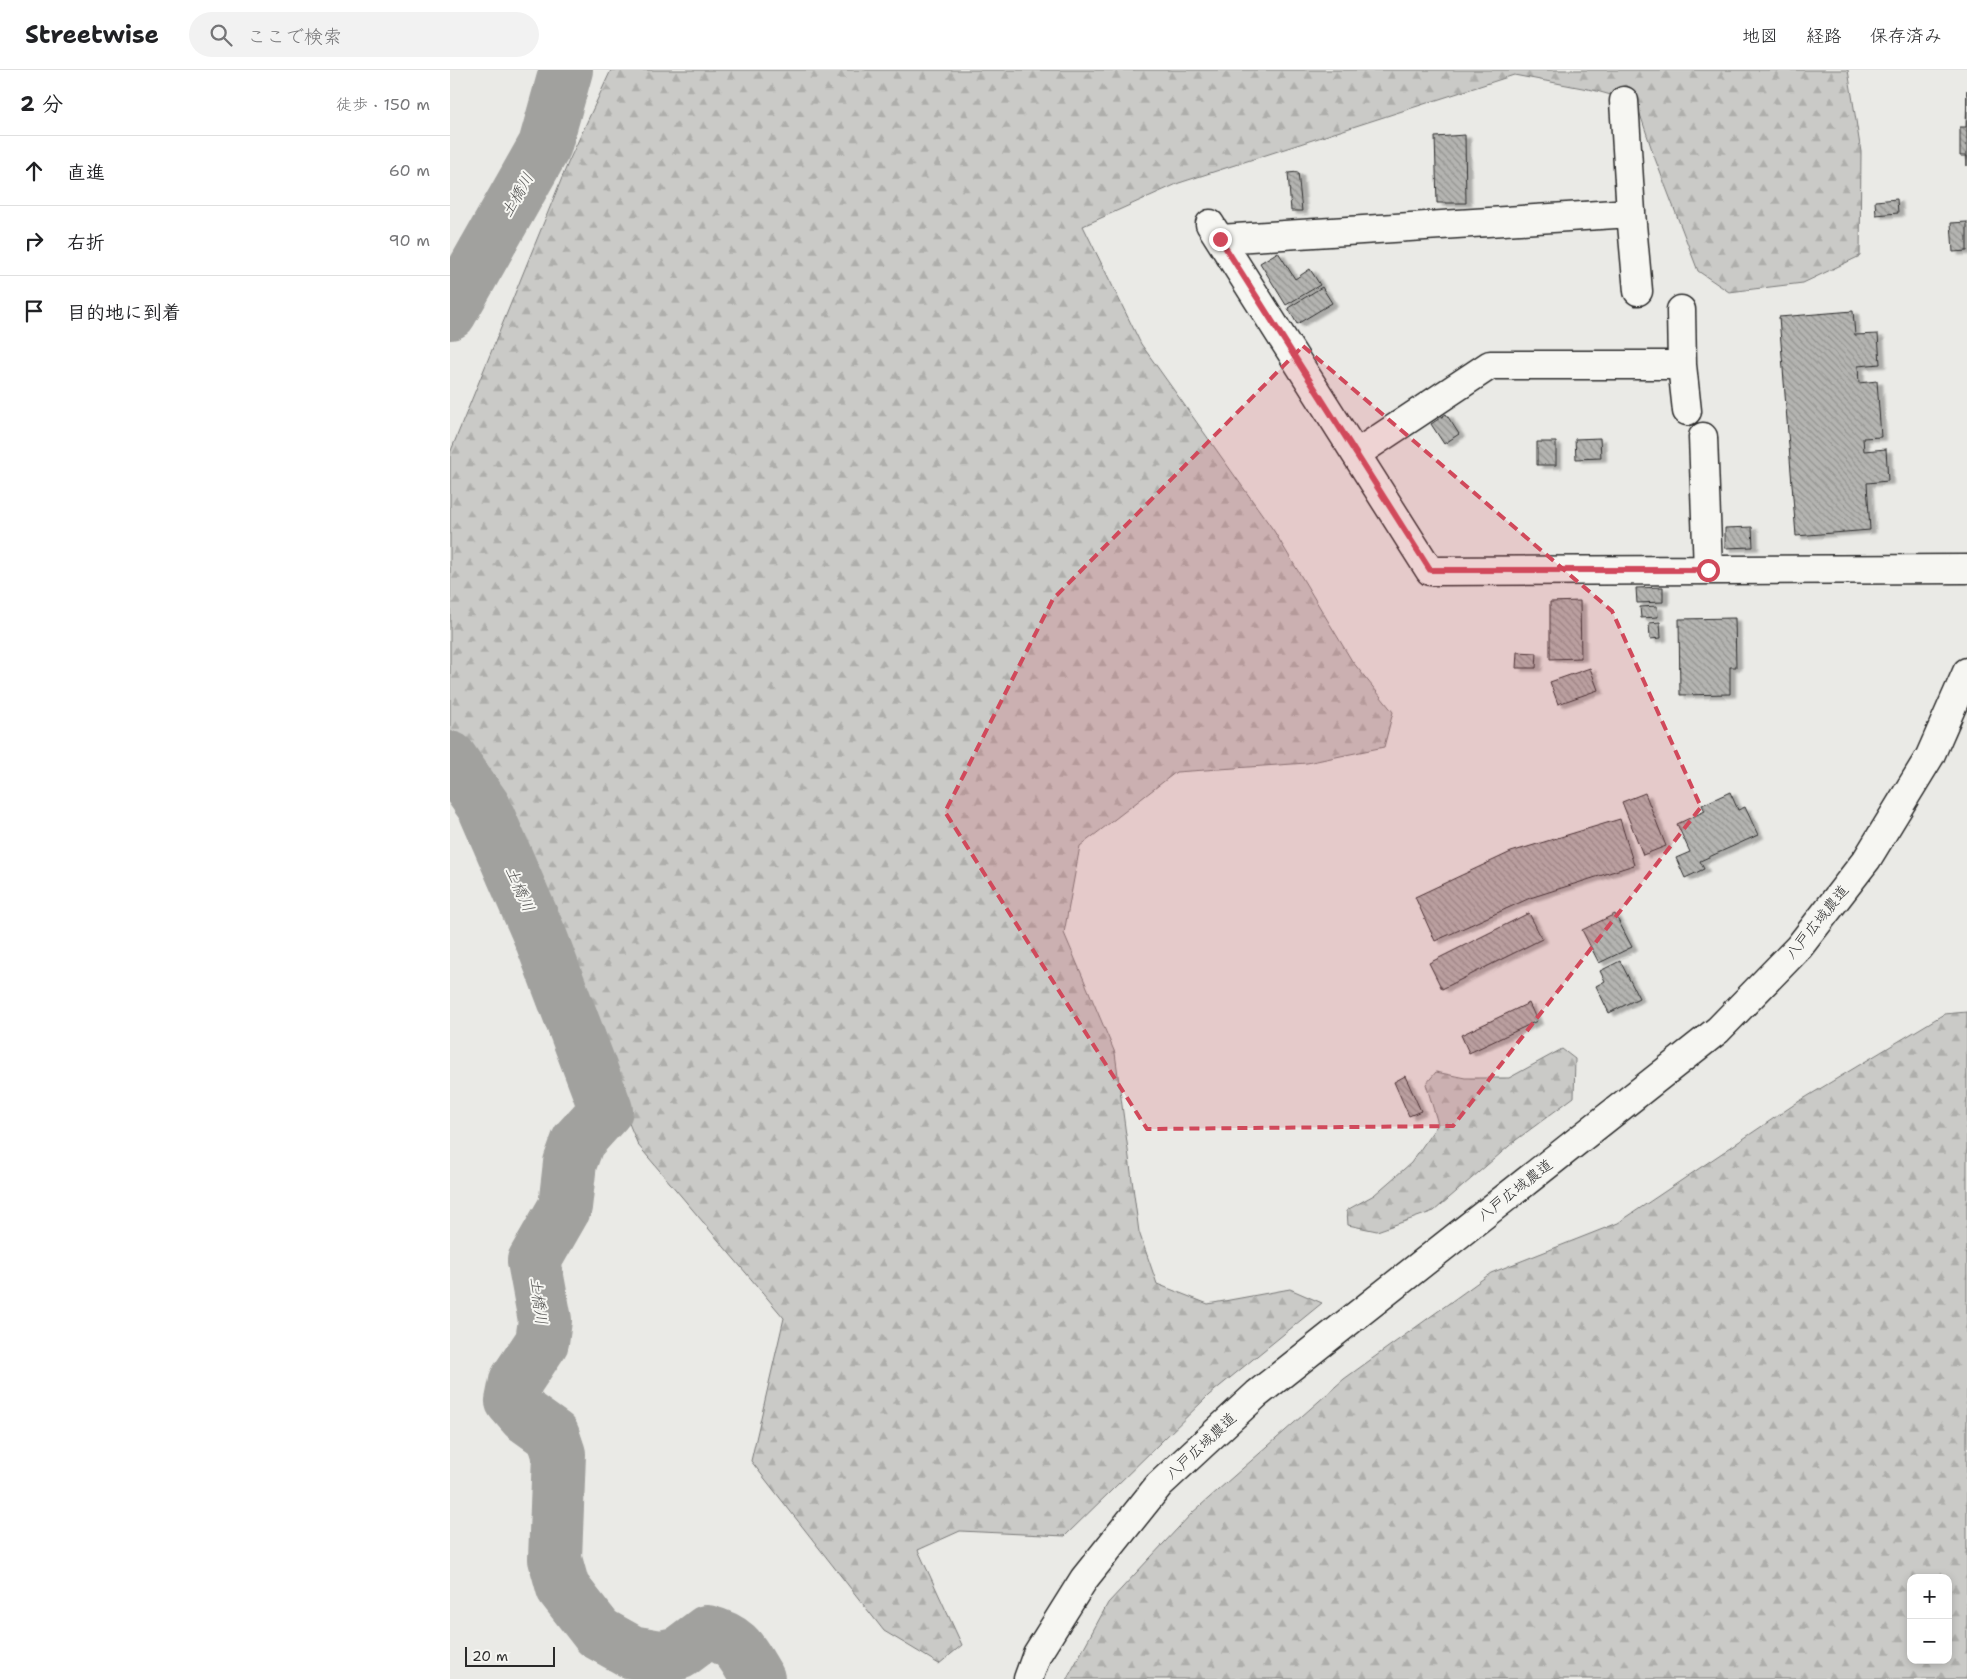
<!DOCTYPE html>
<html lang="ja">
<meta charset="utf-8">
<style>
body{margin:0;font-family:"Shantell Sans","Klee One",sans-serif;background:#f2f2f2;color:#202124}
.controls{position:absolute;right:15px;bottom:15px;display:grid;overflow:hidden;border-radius:10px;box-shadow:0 2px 8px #0003}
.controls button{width:45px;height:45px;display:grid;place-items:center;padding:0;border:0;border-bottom:1px solid #e0e0e0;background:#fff;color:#202124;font:25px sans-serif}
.scale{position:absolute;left:15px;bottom:12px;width:90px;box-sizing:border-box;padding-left:5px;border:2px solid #2b2b2b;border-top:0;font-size:14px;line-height:18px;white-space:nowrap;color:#2b2b2b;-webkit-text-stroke:4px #f6f6f2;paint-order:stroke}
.stop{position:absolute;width:15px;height:15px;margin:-11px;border:4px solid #d1495b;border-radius:50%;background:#fff}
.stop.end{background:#d1495b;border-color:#fff;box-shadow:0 1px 5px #0008}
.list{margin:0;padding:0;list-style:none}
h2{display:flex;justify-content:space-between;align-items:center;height:65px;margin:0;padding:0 20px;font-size:21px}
h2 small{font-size:16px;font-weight:400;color:#757577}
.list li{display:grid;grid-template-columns:32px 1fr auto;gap:15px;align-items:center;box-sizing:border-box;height:70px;padding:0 20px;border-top:1px solid #e0e0e0}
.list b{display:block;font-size:19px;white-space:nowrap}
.list em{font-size:16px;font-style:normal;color:#757577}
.icon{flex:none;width:28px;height:28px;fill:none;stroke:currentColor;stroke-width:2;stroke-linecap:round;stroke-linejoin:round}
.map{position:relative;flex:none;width:1517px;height:1609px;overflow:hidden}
header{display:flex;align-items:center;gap:30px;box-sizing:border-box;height:70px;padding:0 25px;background:#fff;border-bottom:1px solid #e0e0e0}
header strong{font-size:24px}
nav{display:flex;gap:28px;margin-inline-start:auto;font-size:18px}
.search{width:350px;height:45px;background:#f2f2f2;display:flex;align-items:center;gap:12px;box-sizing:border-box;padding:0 18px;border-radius:28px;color:#757577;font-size:19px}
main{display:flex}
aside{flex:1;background:#fff}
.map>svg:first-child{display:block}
.forest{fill:url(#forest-firs);stroke:#7a7a79;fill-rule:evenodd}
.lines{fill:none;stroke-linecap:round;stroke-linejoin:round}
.river{stroke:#a1a19e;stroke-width:54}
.building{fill:url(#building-back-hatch);stroke:#2b2b2b;filter:url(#shadow)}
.street-casing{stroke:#2b2b2b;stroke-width:31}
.secondary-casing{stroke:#2b2b2b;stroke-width:31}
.street{stroke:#f6f6f2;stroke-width:28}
.secondary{stroke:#f6f6f2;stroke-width:28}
.route{stroke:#d1495b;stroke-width:6}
.marked{fill:#d1495b;fill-opacity:0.2;stroke:#d1495b;stroke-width:4;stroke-dasharray:10 6;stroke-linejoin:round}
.labels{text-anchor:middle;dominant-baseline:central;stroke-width:4;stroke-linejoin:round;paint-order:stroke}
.street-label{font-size:15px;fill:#2b2b2b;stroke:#f6f6f2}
.water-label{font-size:16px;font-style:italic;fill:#545453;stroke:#f6f6f2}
</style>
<header>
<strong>Streetwise</strong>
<div class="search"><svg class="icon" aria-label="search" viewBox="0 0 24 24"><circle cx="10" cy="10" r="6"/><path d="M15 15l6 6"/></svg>ここで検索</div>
<nav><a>地図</a><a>経路</a><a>保存済み</a></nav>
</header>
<main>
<aside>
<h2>2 分<small>徒歩 · 150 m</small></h2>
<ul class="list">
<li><svg class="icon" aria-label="ahead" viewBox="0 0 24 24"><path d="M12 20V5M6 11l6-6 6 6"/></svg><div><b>直進</b></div><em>60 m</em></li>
<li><svg class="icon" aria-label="right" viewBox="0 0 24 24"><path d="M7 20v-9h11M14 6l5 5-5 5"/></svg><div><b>右折</b></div><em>90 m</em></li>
<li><svg class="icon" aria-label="arrive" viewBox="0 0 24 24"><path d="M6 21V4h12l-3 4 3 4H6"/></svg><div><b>目的地に到着</b></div></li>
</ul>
</aside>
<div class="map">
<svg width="1517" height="1609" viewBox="0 0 1517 1609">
<defs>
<pattern id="forest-firs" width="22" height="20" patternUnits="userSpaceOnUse" patternTransform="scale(1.25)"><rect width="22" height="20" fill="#cacac7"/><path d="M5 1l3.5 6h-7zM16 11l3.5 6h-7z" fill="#aeaeab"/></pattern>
<pattern id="building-back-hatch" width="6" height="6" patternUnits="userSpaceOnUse" patternTransform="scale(1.25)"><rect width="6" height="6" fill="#b4b4b1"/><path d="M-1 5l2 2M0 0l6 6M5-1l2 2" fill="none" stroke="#939390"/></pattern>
<filter id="shadow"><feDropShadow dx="5.5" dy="3" stdDeviation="1" flood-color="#0004"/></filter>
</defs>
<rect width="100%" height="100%" fill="#eaeae6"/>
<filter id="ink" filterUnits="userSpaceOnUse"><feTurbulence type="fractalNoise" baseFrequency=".02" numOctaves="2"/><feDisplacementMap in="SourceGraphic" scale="10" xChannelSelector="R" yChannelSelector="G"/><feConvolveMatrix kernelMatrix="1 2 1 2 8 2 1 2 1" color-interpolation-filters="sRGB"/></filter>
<g filter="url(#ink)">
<path class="forest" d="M 161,0 L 1398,0 L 1411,82 L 1410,186 L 1353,213 L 1279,222 L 1248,201 L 1204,86 L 1186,32 L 1143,20 L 1064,5 L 729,113 L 633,156 L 691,274 L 824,461 L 902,591 L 943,642 L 934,677 L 857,693 L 726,702 L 630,776 L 614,863 L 665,983 L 689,1162 L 707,1214 L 758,1234 L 840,1219 L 872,1233 L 759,1325 L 615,1466 L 510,1461 L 468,1480 L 512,1575 L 489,1594 L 434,1561 L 301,1391 L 334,1248 L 188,1075 L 61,769 L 0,699 L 0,383 L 118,93 Z
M 1517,942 L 1517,1609 L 617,1609 L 658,1533 L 742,1443 L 894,1309 L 1041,1203 L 1168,1153 L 1348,1032 L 1494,944 ZM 1461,1508 L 1498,1508 L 1498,1590 L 1461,1590 Z
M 1112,979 L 1125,989 L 1124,1027 L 1066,1070 L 984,1141 L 927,1161 L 898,1155 L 897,1140 L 924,1125 L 961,1093 L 988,1054 L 976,1014 L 986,1002 L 1015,1008 L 1059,1008 Z"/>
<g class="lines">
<path class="river" d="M 0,243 L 95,75 L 116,0
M 0,688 L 34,737 L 92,871 L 156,1040 L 128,1071 L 120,1093 L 115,1137 L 84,1191 L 95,1250 L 92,1272 L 66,1311 L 62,1331 L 75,1346 L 103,1366 L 109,1384 L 105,1489 L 113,1518 L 148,1563 L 182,1582 L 211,1587 L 229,1583 L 257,1562 C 289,1570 292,1583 308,1609"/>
</g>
<path class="building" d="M 1517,20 L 1517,96 L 1517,86 L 1510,86 L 1510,57 L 1516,57 Z
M 1015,65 L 1016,133 L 987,133 L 985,67 Z
M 848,102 L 852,141 L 841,141 L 838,103 Z
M 1447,129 L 1448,143 L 1426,145 L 1425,131 Z
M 1517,152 L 1517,181 L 1503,182 L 1501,153 Z
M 828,182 L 845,209 L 860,199 L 870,215 L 836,235 L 810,193 Z
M 872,217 L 882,233 L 847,254 L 838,238 Z
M 1403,241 L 1405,265 L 1428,264 L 1430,294 L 1408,296 L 1409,313 L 1427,311 L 1431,367 L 1413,368 L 1414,381 L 1436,379 L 1438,411 L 1417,413 L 1420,460 L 1346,466 L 1329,247 Z
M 996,344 L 1009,364 L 994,374 L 981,354 Z
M 1150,368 L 1151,388 L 1126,389 L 1125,369 Z
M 1087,372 L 1106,372 L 1106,395 L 1087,395 Z
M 1302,457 L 1303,477 L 1275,478 L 1275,458 Z
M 1213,517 L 1213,532 L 1187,533 L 1186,518 Z
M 1130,531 L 1131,588 L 1100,589 L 1100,532 Z
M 1207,536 L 1208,547 L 1191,548 L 1190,537 Z
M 1285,548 L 1286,597 L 1280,597 L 1280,624 L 1230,625 L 1229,549 Z
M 1210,552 L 1211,568 L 1200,569 L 1199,553 Z
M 1067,582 L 1087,583 L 1086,598 L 1066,598 Z
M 1140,598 L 1148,620 L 1108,634 L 1100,612 Z
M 1280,722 L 1288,740 L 1295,737 L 1308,765 L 1250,791 L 1254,799 L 1235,808 L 1226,788 L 1240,782 L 1227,754 L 1255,741 L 1252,735 Z
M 1195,723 L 1216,776 L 1193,785 L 1172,732 Z
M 1170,749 L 1184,795 L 1080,828 L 985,871 L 965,827 L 1061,782 Z
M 1079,843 L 1092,869 L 992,919 L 979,893 Z
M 1165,844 L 1182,877 L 1149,893 L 1132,860 Z
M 1170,891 L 1189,928 L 1159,943 L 1146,916 L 1155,911 L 1150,901 Z
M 1079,933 L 1087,951 L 1019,983 L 1011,965 Z
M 955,1006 L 971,1041 L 959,1046 L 944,1012 Z"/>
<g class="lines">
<g class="street-casing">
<path id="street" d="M 1174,31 L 1181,143 L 1188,221
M 760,154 L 980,501 L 1517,499
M 770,169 L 1181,143
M 1231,240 L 1232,295 L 1237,341
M 1253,367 L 1258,500
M 906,384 L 1040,295 L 1232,295"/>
</g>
<g class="secondary-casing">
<path id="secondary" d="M 578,1609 L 587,1584 L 634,1509 L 709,1415 L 807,1324 L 1268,960 L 1349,877 L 1417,789 L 1480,686 L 1517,602"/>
</g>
<use href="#street" class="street"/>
<use href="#secondary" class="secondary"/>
</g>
</g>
<g class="lines" filter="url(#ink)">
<path class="route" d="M 770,169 L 980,500 L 1258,500"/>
</g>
<path class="marked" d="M 853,276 L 1162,541 L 1251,737 L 1003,1056 L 697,1059 L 495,742 L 603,529 Z"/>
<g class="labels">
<g class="street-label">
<text transform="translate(1367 852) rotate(-51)">八戸広域農道</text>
<text transform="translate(1065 1120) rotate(-38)">八戸広域農道</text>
<text transform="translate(751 1376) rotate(-43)">八戸広域農道</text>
</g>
<g class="water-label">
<text transform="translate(67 125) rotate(-60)">土橋川</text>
<text transform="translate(70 819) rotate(66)">土橋川</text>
<text transform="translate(89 1231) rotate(83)">土橋川</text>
</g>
</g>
</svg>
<div class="controls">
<button>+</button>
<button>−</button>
</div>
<div class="scale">20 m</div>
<div class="stop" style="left:1258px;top:500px"></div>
<div class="stop end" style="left:770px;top:169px"></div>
</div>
</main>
